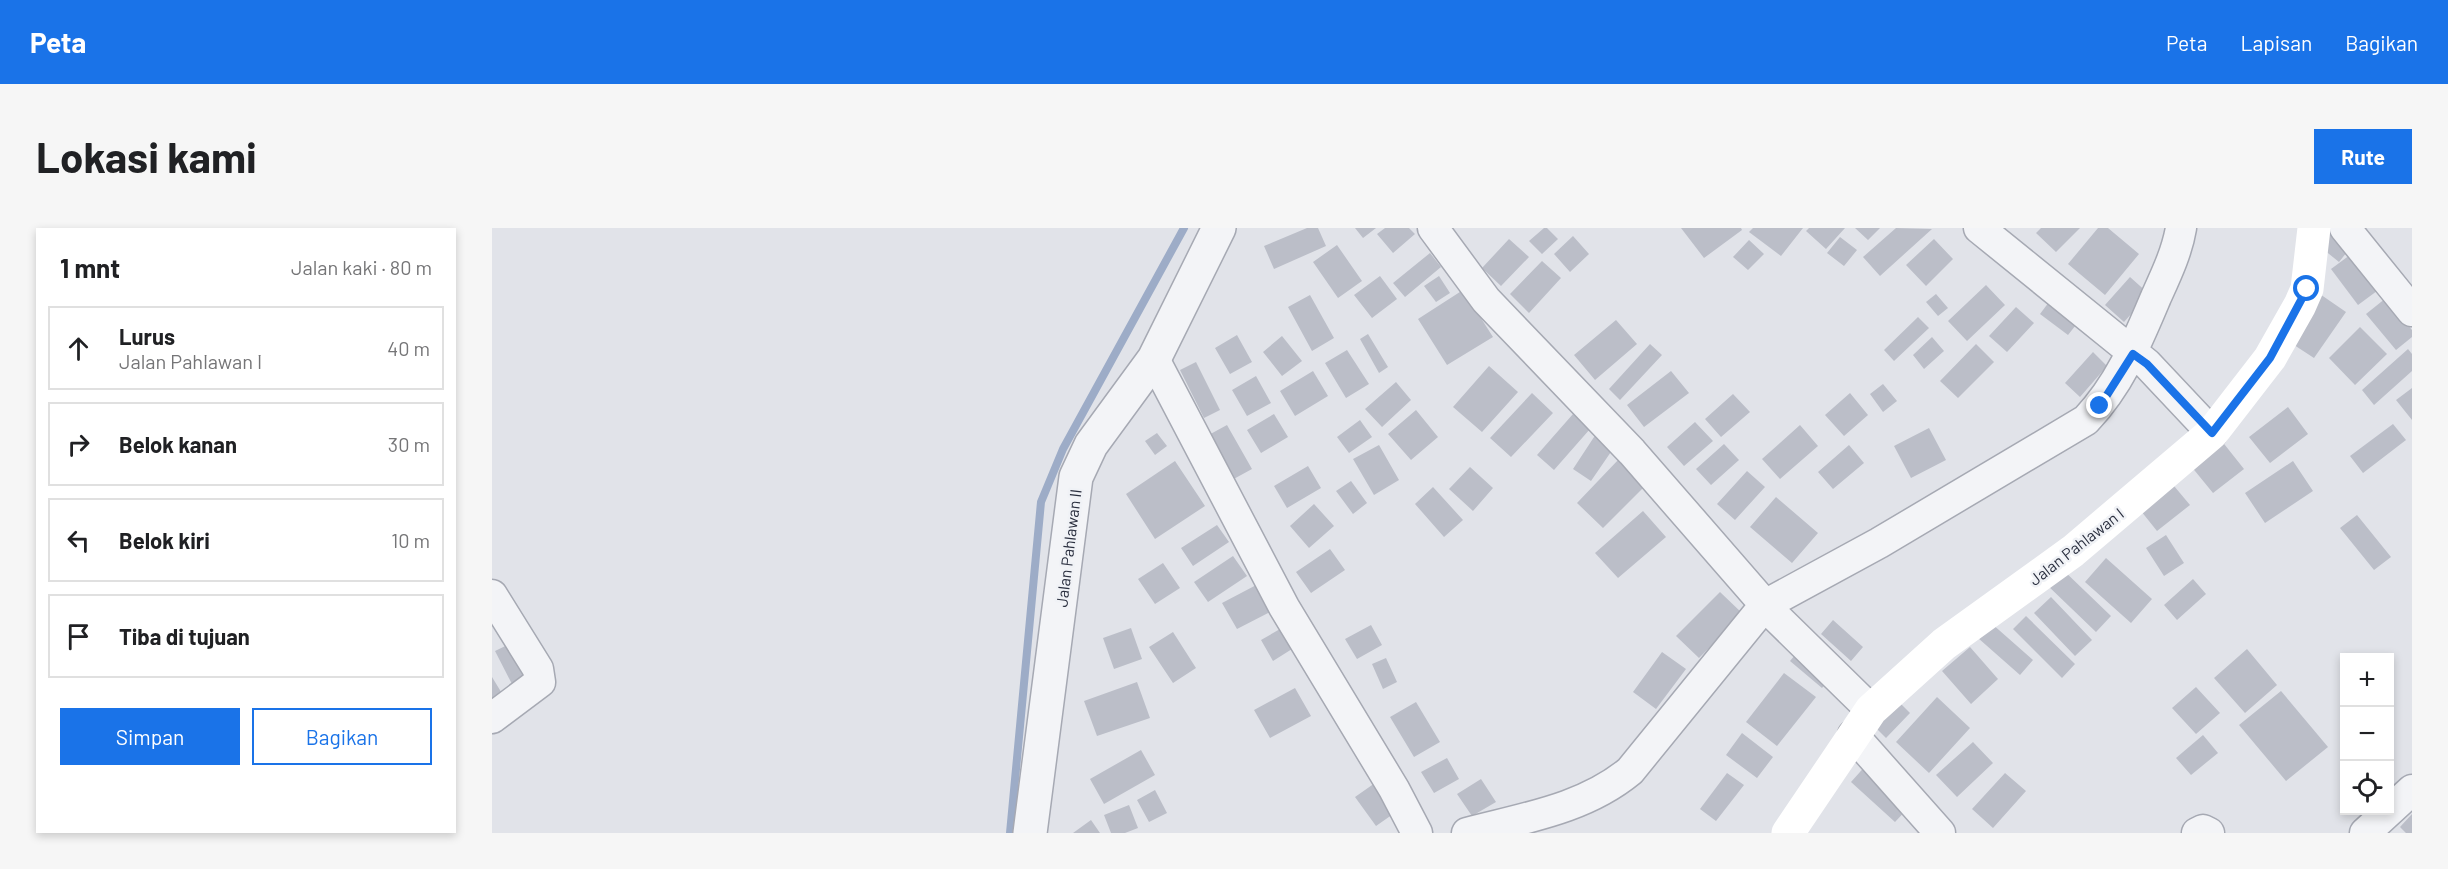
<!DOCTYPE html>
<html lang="id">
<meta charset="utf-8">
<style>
body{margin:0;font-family:Barlow,sans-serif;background:#f6f6f6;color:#202124}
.controls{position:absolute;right:18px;bottom:18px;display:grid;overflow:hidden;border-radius:0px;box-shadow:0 3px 9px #0003}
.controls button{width:54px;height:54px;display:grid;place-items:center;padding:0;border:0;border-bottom:2px solid #e0e0e0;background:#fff;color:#202124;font:30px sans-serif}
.stop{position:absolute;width:18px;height:18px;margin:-14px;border:4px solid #1a73e8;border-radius:50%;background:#fff}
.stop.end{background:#1a73e8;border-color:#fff;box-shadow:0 2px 6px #0008}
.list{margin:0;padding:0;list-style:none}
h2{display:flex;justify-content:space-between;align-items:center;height:78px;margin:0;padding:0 24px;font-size:26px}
h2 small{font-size:20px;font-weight:400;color:#757577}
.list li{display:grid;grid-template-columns:39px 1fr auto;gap:18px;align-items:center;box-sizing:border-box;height:84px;margin:0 12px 12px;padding:0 12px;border:2px solid #e0e0e0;border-radius:0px}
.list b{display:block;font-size:22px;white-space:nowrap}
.list p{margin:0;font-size:20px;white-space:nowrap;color:#757577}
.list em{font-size:20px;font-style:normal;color:#757577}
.actions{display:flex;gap:12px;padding:18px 24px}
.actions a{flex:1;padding:14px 0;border:2px solid #1a73e8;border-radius:0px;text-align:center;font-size:21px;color:#1a73e8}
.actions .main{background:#1a73e8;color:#fff}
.icon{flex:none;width:33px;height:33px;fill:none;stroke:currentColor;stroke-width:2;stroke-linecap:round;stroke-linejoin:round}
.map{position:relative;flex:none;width:1920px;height:605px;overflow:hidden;border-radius:0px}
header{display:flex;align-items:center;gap:36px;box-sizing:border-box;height:84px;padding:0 30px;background:#1a73e8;color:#fff}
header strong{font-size:28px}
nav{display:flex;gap:33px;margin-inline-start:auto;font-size:21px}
.intro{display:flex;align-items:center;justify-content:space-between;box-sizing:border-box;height:144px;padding:0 36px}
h1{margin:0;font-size:42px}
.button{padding:15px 27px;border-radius:0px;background:#1a73e8;color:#fff;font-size:21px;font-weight:700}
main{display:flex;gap:36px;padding:0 36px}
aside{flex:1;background:#fff;border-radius:0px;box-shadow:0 3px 9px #0003}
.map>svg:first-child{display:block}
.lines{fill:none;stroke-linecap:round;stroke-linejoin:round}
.stream{stroke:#9dacc7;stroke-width:8}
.building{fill:#bbbec8}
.minor-casing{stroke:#a6a9b3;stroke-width:33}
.tertiary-casing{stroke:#a6a9b3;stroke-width:36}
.minor{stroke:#f3f4f7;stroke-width:30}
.tertiary{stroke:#f3f4f7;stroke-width:33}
.secondary{stroke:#fff;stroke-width:33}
.route{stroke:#1a73e8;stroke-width:8}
.labels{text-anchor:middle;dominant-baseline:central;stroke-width:5;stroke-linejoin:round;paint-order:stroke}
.street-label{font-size:16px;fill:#2a2f3f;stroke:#f0f2f6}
</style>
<header>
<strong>Peta</strong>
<nav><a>Peta</a><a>Lapisan</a><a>Bagikan</a></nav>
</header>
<div class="intro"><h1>Lokasi kami</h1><a class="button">Rute</a></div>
<main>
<aside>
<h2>1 mnt<small>Jalan kaki · 80 m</small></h2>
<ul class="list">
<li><svg class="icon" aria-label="ahead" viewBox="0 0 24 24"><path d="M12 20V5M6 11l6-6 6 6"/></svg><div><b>Lurus</b><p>Jalan Pahlawan I</p></div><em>40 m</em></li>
<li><svg class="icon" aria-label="right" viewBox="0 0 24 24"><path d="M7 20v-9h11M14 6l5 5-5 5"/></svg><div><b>Belok kanan</b></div><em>30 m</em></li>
<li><svg class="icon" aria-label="left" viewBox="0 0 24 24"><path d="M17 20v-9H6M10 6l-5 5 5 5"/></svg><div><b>Belok kiri</b></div><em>10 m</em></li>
<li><svg class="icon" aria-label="arrive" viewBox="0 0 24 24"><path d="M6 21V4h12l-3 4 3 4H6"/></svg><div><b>Tiba di tujuan</b></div></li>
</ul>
<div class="actions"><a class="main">Simpan</a><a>Bagikan</a></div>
</aside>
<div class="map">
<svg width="1920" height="605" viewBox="0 0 1920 605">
<rect width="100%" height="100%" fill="#e1e3e9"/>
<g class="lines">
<path class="stream" d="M 518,605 L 549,274 L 571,221 L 692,0"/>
</g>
<path class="building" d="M 815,0 L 826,0 L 834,18 L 782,41 L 772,18 Z
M 863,0 L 884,0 L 871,10 Z
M 893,0 L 917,0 L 923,6 L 901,25 L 885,6 Z
M 1052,0 L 1055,0 L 1066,11 L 1050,26 L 1037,13 Z
M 1189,0 L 1249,0 L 1250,2 L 1212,30 Z
M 1261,0 L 1311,0 L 1289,28 L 1257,4 Z
M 1317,0 L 1353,0 L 1334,21 L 1314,3 Z
M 1363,0 L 1388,0 L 1376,12 Z
M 1404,0 L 1440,1 L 1388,48 L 1371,29 Z
M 1549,0 L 1588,0 L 1564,24 L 1544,5 Z
M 1606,0 L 1616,0 L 1647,26 L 1613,67 L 1576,36 Z
M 1832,0 L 1846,0 L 1863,14 L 1847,34 L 1821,13 Z
M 1081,8 L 1097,26 L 1078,44 L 1062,26 Z
M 1348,9 L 1365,22 L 1352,38 L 1335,25 Z
M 1017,11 L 1037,29 L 1009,58 L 990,40 Z
M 1442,11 L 1461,31 L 1434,58 L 1414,37 Z
M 1257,12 L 1272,26 L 1256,42 L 1241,29 Z
M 845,17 L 870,53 L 846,70 L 821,34 Z
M 1862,24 L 1889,60 L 1866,77 L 1839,41 Z
M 938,25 L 949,39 L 913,69 L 901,55 Z
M 1050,33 L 1069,50 L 1037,85 L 1018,66 Z
M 888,48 L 905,71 L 880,90 L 862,67 Z
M 947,48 L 958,65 L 944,74 L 932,58 Z
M 1638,49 L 1657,66 L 1632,94 L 1613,77 Z
M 1494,57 L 1513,77 L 1475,113 L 1456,93 Z
M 971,62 L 1001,109 L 955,137 L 926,91 Z
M 1822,62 L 1854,84 L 1822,130 L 1790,109 Z
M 1444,66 L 1456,80 L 1446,88 L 1434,74 Z
M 1563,66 L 1591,88 L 1576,107 L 1548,86 Z
M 818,67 L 842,110 L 820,123 L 796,79 Z
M 1894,70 L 1920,102 L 1920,109 L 1904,122 L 1874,86 Z
M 1524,79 L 1542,95 L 1515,124 L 1497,108 Z
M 1426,89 L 1437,100 L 1402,133 L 1392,122 Z
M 1124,92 L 1145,116 L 1103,152 L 1082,127 Z
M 1868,99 L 1895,126 L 1863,157 L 1837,130 Z
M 876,106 L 896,139 L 887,145 L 868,111 Z
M 745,107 L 760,134 L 738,146 L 723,120 Z
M 790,108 L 810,133 L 790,148 L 771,124 Z
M 1440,109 L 1452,123 L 1432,141 L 1421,127 Z
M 1158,116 L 1170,127 L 1128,172 L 1117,161 Z
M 1484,116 L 1502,134 L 1466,170 L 1448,153 Z
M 1916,121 L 1920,126 L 1920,143 L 1882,177 L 1870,162 Z
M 855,122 L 877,156 L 854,170 L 833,135 Z
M 1601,124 L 1615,138 L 1588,169 L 1573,155 Z
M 704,134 L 728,182 L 712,190 L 688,142 Z
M 997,138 L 1026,164 L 990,204 L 961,179 Z
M 821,143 L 836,168 L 803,188 L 788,163 Z
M 1179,143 L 1197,165 L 1152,199 L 1135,177 Z
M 764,148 L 779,175 L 755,188 L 740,162 Z
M 904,154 L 919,172 L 890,199 L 873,181 Z
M 1391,156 L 1405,173 L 1391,184 L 1378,166 Z
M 1920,160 L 1920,192 L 1904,172 Z
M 1040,165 L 1061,185 L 1019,229 L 998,210 Z
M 1358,165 L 1376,187 L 1352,208 L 1333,187 Z
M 1241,166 L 1258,184 L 1229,209 L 1213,191 Z
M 1796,179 L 1816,206 L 1778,235 L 1757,209 Z
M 924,182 L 946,209 L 919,232 L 896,206 Z
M 782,186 L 796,209 L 769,225 L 755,202 Z
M 1081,186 L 1098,201 L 1062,242 L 1045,227 Z
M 868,192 L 880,209 L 857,225 L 845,209 Z
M 1203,194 L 1221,213 L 1192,238 L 1175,219 Z
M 1901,196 L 1914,212 L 1871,245 L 1858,228 Z
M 735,197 L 760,241 L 738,253 L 713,209 Z
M 1308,197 L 1326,218 L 1288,251 L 1270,231 Z
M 1437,200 L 1454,232 L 1419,250 L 1402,218 Z
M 665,205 L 675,218 L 663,227 L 653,213 Z
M 1104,206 L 1123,218 L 1099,253 L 1081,241 Z
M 1725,207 L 1752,241 L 1721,265 L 1694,232 Z
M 1232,216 L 1247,232 L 1219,257 L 1204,241 Z
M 887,217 L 907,252 L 882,267 L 861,231 Z
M 1357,217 L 1372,235 L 1341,261 L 1326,244 Z
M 1127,231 L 1154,257 L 1111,300 L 1085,275 Z
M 683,233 L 713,278 L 663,311 L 634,266 Z
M 1801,233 L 1821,263 L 1773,295 L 1753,265 Z
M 816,238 L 829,260 L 795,280 L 782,258 Z
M 978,239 L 1001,260 L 981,283 L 957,261 Z
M 1255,243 L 1273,259 L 1243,292 L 1225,276 Z
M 1677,252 L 1698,277 L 1665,303 L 1645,278 Z
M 859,253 L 875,275 L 861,286 L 844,263 Z
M 941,259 L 971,292 L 952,309 L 923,276 Z
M 1284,269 L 1326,305 L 1300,335 L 1258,299 Z
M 822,276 L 842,298 L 817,320 L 798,298 Z
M 1151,283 L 1174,309 L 1126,350 L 1103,325 Z
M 1865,287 L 1899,329 L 1882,342 L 1848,300 Z
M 725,297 L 737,314 L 701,338 L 689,320 Z
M 1674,307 L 1692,335 L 1672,348 L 1654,320 Z
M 838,321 L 853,342 L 819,365 L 804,344 Z
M 741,328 L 755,348 L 716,374 L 702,354 Z
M 1614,330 L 1660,371 L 1639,395 L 1593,354 Z
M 671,335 L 688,360 L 663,376 L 646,351 Z
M 1568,339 L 1619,388 L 1604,404 L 1553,355 Z
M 1701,351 L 1714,366 L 1685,392 L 1672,377 Z
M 770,354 L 784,381 L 745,401 L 730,375 Z
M 1228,364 L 1251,386 L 1207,430 L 1184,408 Z
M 1559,369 L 1600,412 L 1583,428 L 1542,385 Z
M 1534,388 L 1583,436 L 1570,450 L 1521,401 Z
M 1341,392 L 1371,419 L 1359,433 L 1329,406 Z
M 1499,395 L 1541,432 L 1528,447 L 1486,410 Z
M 879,397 L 890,417 L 865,431 L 853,411 Z
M 639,400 L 650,431 L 622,441 L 611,410 Z
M 788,401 L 800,421 L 781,433 L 769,412 Z
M 681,404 L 704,440 L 681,455 L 657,419 Z
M 24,413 L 42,448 L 21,458 L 3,423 Z
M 1478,419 L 1506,451 L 1479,476 L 1450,443 Z
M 1308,421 L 1340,448 L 1330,460 L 1298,433 Z
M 1755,421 L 1785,457 L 1753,485 L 1722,450 Z
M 1170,424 L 1194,441 L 1164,481 L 1141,464 Z
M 894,430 L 905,454 L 891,461 L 880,436 Z
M 1292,445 L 1324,469 L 1285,518 L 1254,494 Z
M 0,449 L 14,472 L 0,480 Z
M 645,454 L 658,490 L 605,508 L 592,473 Z
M 1704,459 L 1728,485 L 1704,506 L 1680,480 Z
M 803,460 L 819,488 L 778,510 L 762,482 Z
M 1789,463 L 1836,519 L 1794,553 L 1747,497 Z
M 1398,465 L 1418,485 L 1394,510 L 1374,490 Z
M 1445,469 L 1478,500 L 1437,545 L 1404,514 Z
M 924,474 L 948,514 L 922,529 L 898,489 Z
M 1250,505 L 1281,529 L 1265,550 L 1234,527 Z
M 1711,507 L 1726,525 L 1699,547 L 1684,530 Z
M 1481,514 L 1501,535 L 1465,569 L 1444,547 Z
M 649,522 L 663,547 L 612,576 L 598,551 Z
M 955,530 L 967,551 L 942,565 L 929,544 Z
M 1376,535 L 1420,576 L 1403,594 L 1359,554 Z
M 1235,545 L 1252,557 L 1224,593 L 1208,581 Z
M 1513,545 L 1534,563 L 1501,600 L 1480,581 Z
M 989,551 L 1004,574 L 980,588 L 965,566 Z
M 883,555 L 904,584 L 884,598 L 863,569 Z
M 663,562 L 675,585 L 657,594 L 645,572 Z
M 637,577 L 646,600 L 633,605 L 619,605 L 612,587 Z
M 1920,586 L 1920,605 L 1914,605 L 1908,599 Z
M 599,592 L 608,605 L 581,605 Z"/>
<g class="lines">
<g class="minor-casing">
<path id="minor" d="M 941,0 L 994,72 L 1140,224 L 1281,386 L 1379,482
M 1487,0 L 1655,136 L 1720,205
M 1853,0 L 1920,83
M 662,131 L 792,379 L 902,561 L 925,605
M 0,367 L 46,441 L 48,454 L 0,490
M 1361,507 L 1448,605
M 975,605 C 1032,590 1092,581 1138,543 L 1273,377 L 1387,315 L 1594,192 C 1628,156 1645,114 1664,69 C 1674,47 1685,24 1689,0
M 1705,605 L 1711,602 L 1717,605
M 1873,605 L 1920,562"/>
</g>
<g class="tertiary-casing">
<path id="tertiary" d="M 538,605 L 584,249 L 599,217 L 662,131 L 727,0"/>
</g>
<use href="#minor" class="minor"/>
<use href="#tertiary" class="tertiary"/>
<path class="secondary" d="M 1296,605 L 1379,482 L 1452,416 L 1581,323 L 1720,205 L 1778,130 L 1808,77 L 1815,61 L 1822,0"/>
</g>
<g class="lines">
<path class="route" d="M 1608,178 L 1641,126 L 1655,136 L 1720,205 L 1778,130 L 1815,61"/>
</g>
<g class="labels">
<g class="street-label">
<text transform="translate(1584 318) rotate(-38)">Jalan Pahlawan I</text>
<text transform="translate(576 320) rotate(-83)">Jalan Pahlawan II</text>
</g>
</g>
</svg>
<div class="controls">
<button>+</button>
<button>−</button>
<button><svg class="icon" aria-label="locate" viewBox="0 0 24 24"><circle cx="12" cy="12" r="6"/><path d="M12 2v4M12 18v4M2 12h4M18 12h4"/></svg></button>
</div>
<div class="stop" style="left:1815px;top:61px"></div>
<div class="stop end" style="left:1608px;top:178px"></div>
</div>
</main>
